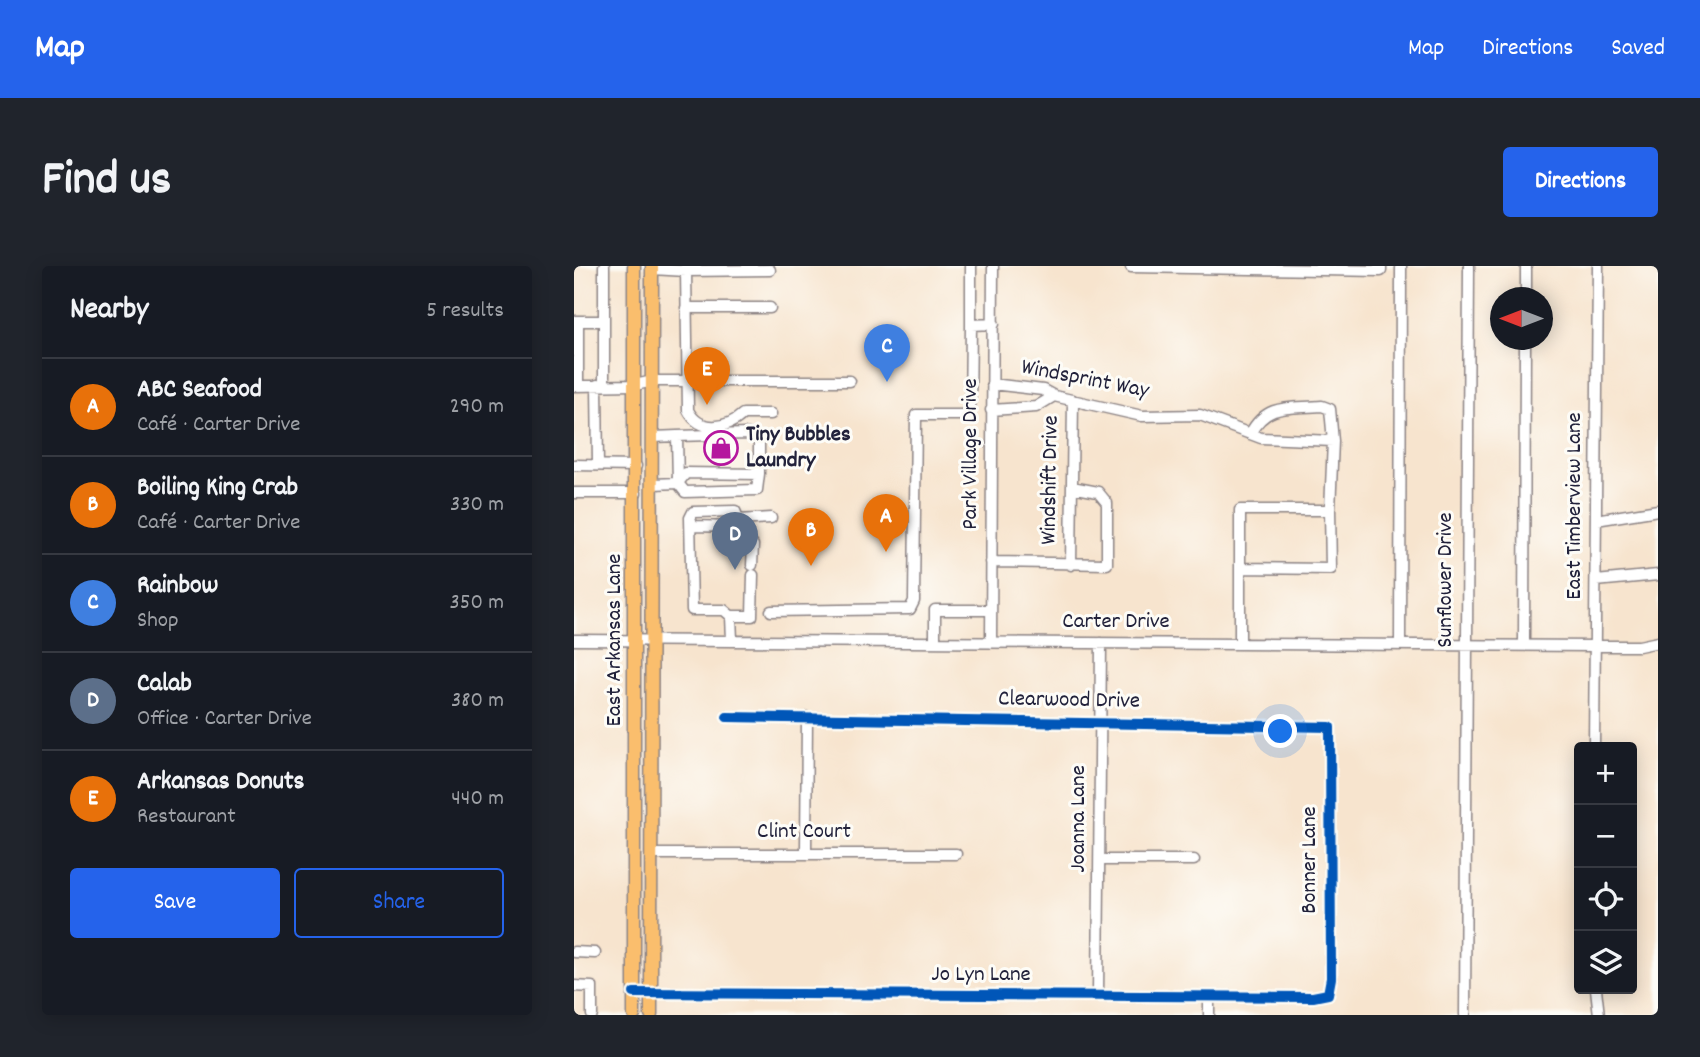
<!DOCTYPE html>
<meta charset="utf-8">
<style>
body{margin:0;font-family:Dekko,sans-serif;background:#20242c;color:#f1f3f6}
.controls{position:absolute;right:21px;bottom:21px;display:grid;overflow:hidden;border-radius:7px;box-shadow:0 4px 18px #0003}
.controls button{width:63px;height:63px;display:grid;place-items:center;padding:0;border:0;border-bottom:2px solid #363941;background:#171b24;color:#f1f3f6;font:35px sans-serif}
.compass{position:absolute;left:916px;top:21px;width:63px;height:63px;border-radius:50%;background:#171b24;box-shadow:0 4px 18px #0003;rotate:270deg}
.you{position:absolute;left:707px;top:466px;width:24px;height:24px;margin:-18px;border:5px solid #fff;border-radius:50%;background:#1a73e8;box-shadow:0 0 0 10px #1a73e833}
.badge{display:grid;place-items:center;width:46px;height:46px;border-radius:50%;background:#2563eb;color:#fff;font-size:23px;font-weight:700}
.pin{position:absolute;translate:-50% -58px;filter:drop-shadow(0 2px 4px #0008)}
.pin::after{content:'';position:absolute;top:37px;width:24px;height:21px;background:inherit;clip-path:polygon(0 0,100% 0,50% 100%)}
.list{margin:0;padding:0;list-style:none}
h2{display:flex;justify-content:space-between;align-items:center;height:91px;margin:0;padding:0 28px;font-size:30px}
h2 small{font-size:23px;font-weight:400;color:#9ea1a6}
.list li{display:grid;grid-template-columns:46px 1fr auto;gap:21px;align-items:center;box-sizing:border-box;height:98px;padding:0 28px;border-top:2px solid #363941}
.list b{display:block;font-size:26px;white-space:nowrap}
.list p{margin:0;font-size:23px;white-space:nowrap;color:#9ea1a6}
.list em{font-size:23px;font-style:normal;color:#9ea1a6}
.actions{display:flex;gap:14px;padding:21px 28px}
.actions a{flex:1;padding:16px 0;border:2px solid #2563eb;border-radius:7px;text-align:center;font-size:24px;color:#2563eb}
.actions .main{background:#2563eb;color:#fff}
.icon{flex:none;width:38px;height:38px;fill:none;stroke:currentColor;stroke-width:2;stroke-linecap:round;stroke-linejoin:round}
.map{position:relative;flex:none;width:1084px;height:749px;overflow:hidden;border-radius:7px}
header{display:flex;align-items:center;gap:42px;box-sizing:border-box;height:98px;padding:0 35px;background:#2563eb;color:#fff}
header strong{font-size:33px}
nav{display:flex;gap:38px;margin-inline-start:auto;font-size:24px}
.intro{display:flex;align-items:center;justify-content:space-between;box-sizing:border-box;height:168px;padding:0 42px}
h1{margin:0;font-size:49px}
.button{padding:18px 32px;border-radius:7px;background:#2563eb;color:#fff;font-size:24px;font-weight:700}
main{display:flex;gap:42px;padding:0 42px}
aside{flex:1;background:#171b24;border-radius:7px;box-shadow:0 4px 18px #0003}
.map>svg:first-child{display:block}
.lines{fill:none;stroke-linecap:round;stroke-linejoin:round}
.minor-casing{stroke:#8c8384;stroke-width:13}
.major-casing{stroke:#8c8384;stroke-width:15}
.minor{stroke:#fff;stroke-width:10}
.major{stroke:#fabe6d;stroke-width:12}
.cycleway-casing{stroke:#fdfcf7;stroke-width:15}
.cycleway{stroke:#0057b8;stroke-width:10}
.labels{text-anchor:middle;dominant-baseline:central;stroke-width:6;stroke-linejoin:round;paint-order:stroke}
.street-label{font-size:23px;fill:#22223b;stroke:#fdfcf7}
.poi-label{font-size:23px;font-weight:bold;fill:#22223b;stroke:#fdfcf7;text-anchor:start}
</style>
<header>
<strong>Map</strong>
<nav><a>Map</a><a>Directions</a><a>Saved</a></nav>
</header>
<div class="intro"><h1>Find us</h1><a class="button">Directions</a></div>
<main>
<aside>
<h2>Nearby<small>5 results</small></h2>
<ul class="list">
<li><span class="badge" style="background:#e8710a">A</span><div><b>ABC Seafood</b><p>Café · Carter Drive</p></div><em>290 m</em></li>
<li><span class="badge" style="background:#e8710a">B</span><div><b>Boiling King Crab</b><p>Café · Carter Drive</p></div><em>330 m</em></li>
<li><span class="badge" style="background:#3f7fe0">C</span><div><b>Rainbow</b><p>Shop</p></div><em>350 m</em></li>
<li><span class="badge" style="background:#5c6f8a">D</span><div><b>Calab</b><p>Office · Carter Drive</p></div><em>380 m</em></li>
<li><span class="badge" style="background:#e8710a">E</span><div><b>Arkansas Donuts</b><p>Restaurant</p></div><em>440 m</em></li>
</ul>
<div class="actions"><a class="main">Save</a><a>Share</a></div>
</aside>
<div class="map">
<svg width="1084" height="749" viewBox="0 0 1084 749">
<rect width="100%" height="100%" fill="#fdfcf7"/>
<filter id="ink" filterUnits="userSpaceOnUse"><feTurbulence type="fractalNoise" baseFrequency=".0143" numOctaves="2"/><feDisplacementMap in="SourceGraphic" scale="14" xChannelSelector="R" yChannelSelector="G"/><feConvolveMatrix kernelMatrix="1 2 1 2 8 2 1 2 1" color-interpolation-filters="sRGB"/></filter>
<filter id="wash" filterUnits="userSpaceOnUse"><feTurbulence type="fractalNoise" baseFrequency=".00686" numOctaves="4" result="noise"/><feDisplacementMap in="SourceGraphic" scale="28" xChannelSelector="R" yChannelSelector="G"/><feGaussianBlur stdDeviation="1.57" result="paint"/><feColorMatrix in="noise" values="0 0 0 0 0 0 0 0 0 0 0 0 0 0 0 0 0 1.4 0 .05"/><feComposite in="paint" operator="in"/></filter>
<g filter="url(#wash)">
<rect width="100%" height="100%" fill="#f7e4ce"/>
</g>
<g filter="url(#ink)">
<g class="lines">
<g class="minor-casing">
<path id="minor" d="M 30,0 L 30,55
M 112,0 L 112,5 L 196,4
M 397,0 L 397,59 L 420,58
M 557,1 L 807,5 L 807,0
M 78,3 L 112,5 L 114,144 C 125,167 153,163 169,148 L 197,148
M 952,32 L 952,0
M 112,42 L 196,42
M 0,55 L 30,55 L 30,119
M 4,55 L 4,120
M 418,118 L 469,124 L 480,130 L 568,150 L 626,149 L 687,172 L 759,175 L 756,244 L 666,244 L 666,378
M 23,119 L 24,199
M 0,120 L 61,119 L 79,115 L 276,115
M 417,144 L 462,141 L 480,130
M 676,168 C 693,136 716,143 748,140 L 756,143 L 759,175
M 79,171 L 103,170
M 0,199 L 62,200
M 104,217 L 103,170 L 174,168 L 185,174 L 185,208
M 79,218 L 104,217 L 111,226 L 183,224 L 185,208 L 112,207 L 104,217
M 0,227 L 62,227
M 116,252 L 118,344 L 150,344 L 157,350 L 158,374
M 165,254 L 162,261 L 119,260 L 116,252 L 119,246 L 161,245 L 165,254 L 197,252
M 1022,254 L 1084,244
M 417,296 L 533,298 L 533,237 L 524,226 L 498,221
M 178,299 L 179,279
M 497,299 L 499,134
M 666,302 L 757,303 L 756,244
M 1022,315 L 1084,309
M 197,345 L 336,343 L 340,335 L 342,149 L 396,149 L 397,59
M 157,350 L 178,350 L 179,309
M 0,374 L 1021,380 L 1065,380 L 1084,376
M 361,376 L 361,344 L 417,344
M 417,377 L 419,0
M 826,379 L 827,0
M 950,379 L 951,74
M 1020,481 L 1024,0
M 232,586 L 233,451
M 77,588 L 382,588
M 526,594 L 620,594
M 0,686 L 21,687
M 0,720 L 18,721 L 18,749
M 1022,723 L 1025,749
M 60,727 L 739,731 L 754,728 L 757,712 L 756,461 L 153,451
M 524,730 L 527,377
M 635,749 L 635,730
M 891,749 L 895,0"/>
</g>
<g class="major-casing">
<path id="major" d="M 60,749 L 60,0
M 77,749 L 78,0"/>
</g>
<use href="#minor" class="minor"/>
<use href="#major" class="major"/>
<g class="cycleway-casing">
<path id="cycleway" d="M 60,727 L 739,731 L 754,728 L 757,712 L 756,461 L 153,451"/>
</g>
<use href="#cycleway" class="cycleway"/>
</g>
</g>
<defs>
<g id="shop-ring" transform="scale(1.75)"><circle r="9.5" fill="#fdfcf7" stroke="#b5179e" stroke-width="1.5"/><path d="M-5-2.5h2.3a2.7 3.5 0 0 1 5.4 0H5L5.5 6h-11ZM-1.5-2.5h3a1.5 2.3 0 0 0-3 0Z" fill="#b5179e"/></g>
</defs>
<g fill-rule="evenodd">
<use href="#shop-ring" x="147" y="182"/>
</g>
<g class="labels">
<g class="street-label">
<text transform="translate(511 114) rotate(11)">Windsprint Way</text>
<text transform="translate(397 188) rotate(-90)">Park Village Drive</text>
<text transform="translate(477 214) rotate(-89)">Windshift Drive</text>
<text transform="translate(1001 240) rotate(-90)">East Timberview Lane</text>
<text transform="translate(872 314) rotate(-90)">Sunflower Drive</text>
<text x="542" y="356">Carter Drive</text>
<text transform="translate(41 374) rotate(-90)">East Arkansas Lane</text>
<text transform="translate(495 435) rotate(1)">Clearwood Drive</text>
<text transform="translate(505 553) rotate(-90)">Joanna Lane</text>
<text x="230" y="566">Clint Court</text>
<text transform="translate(736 594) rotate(-90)">Bonner Lane</text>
<text x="407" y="709">Jo Lyn Lane</text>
</g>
<g class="poi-label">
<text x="172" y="169">Tiny Bubbles<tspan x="172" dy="26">Laundry</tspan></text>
</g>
</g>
</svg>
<div class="controls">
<button>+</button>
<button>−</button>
<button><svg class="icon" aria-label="locate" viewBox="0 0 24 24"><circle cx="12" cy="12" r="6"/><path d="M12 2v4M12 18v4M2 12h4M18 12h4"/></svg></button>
<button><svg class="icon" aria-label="layers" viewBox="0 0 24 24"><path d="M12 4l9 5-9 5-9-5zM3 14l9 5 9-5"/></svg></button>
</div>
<svg class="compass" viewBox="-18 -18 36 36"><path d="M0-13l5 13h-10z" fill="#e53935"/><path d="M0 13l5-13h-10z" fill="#9ea1a6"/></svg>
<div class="you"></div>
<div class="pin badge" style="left:312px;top:286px;background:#e8710a">A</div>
<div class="pin badge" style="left:237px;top:300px;background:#e8710a">B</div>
<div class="pin badge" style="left:313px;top:116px;background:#3f7fe0">C</div>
<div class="pin badge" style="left:161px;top:304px;background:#5c6f8a">D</div>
<div class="pin badge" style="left:133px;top:139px;background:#e8710a">E</div>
</div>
</main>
